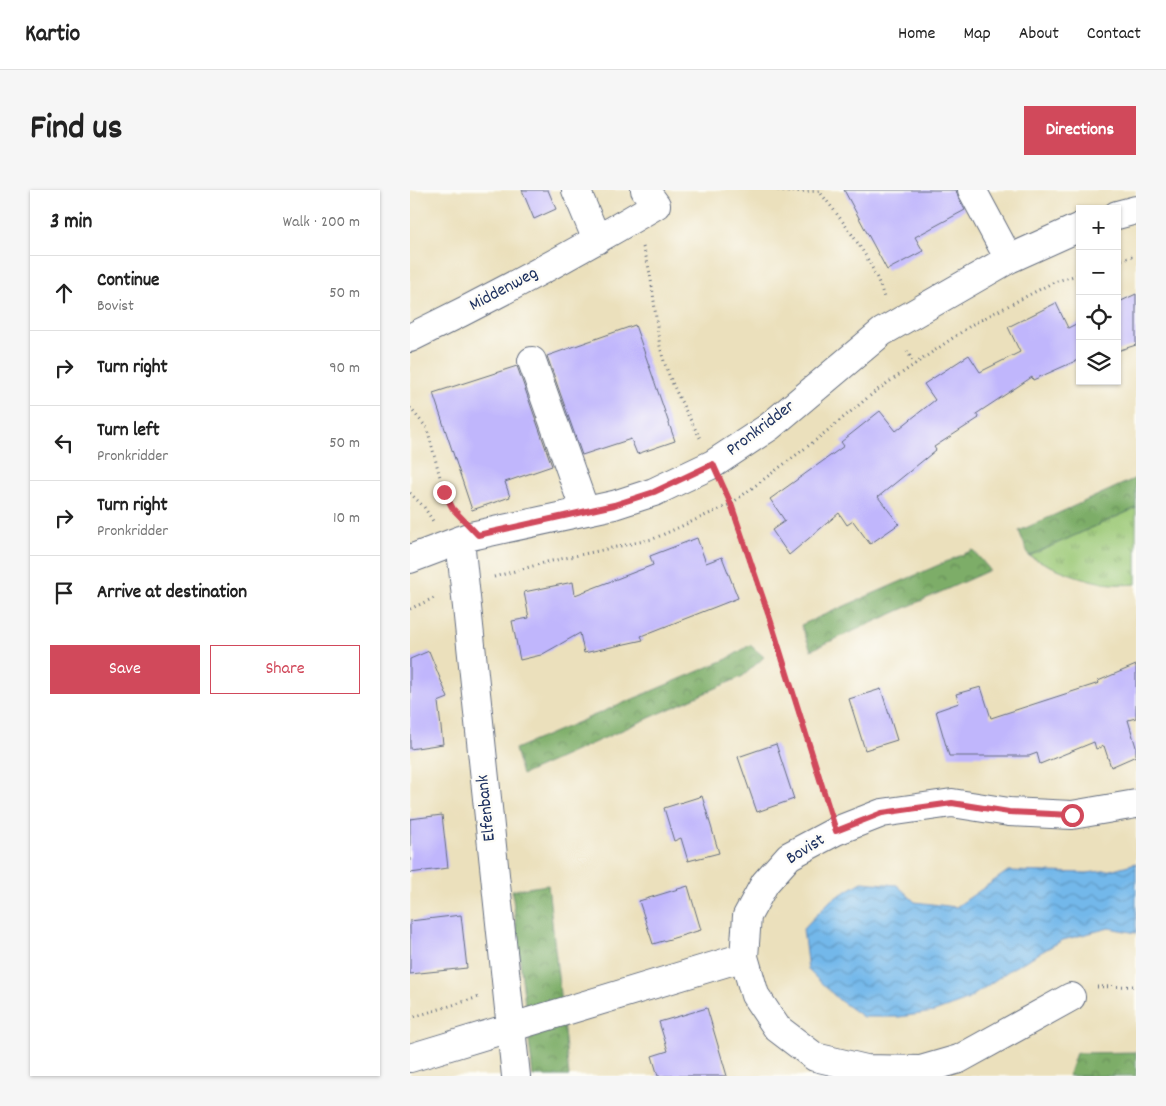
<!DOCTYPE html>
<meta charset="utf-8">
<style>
body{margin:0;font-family:Dekko,sans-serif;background:#f6f6f6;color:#222}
.controls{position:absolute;right:15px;top:15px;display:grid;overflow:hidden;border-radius:0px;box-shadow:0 1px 4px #0004}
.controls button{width:45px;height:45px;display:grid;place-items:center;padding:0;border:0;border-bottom:1px solid #e0e0e0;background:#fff;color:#222;font:25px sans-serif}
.stop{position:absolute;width:15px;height:15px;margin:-11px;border:4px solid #d1495b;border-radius:50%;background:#fff}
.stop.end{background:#d1495b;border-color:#fff;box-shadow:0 1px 5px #0008}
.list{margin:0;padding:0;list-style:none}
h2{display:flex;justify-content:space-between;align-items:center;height:65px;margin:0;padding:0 20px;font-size:21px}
h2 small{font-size:16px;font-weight:400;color:#767676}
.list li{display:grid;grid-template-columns:32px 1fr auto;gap:15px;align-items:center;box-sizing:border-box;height:75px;padding:0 20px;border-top:1px solid #e0e0e0}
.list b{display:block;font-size:19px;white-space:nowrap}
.list p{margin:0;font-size:16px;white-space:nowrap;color:#767676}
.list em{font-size:16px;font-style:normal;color:#767676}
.actions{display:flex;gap:10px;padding:15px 20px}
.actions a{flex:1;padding:11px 0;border:1px solid #d1495b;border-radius:0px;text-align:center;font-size:18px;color:#d1495b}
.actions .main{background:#d1495b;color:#fff}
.icon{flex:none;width:28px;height:28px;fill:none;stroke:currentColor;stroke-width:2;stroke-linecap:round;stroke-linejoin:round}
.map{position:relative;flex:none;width:726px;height:886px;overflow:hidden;border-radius:0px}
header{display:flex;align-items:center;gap:30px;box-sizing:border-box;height:70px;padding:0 25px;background:#fff;border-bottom:1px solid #e0e0e0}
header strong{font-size:24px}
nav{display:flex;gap:28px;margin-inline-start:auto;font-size:18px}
.intro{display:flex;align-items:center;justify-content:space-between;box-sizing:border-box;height:120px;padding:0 30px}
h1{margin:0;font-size:35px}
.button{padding:12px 22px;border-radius:0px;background:#d1495b;color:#fff;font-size:18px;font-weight:700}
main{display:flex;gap:30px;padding:0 30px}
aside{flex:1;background:#fff;border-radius:0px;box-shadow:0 1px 4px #0004}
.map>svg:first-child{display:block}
.grass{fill:url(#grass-tufts);stroke:#5c7c6a}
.forest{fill:url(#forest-crowns);stroke:#4c6e63}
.water{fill:url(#water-waves);stroke:#4774a4}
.building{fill:#c0b6fc}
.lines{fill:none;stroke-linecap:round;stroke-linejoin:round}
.minor-casing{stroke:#646d7f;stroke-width:30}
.path{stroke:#646d7f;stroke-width:3;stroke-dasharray:1 4;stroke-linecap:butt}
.minor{stroke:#fff;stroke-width:28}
.route{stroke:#d1495b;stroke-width:6}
.labels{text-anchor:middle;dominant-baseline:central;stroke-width:5;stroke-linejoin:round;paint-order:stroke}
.street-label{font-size:18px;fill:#1b2f5e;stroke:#fdfcf7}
</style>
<header>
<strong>Kartio</strong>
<nav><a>Home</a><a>Map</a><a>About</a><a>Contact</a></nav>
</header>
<div class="intro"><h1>Find us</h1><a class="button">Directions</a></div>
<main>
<aside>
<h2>3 min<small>Walk · 200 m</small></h2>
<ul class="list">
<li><svg class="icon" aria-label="ahead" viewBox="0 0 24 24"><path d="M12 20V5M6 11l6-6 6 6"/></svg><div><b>Continue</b><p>Bovist</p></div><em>50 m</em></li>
<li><svg class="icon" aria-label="right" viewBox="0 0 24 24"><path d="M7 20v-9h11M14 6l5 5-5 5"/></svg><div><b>Turn right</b></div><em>90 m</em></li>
<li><svg class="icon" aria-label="left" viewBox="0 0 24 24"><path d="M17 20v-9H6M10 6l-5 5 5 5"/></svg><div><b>Turn left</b><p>Pronkridder</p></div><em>50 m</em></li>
<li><svg class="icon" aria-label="right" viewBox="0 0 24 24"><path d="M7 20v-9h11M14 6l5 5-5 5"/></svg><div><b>Turn right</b><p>Pronkridder</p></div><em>10 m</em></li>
<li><svg class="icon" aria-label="arrive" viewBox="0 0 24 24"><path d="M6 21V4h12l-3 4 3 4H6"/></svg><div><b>Arrive at destination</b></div></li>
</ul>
<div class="actions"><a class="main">Save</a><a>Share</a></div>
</aside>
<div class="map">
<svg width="726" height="886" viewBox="0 0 726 886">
<defs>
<pattern id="grass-tufts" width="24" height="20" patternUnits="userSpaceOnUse" patternTransform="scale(1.25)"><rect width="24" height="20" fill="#9cc977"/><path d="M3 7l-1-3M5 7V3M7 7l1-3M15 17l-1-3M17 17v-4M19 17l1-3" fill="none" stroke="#7ea465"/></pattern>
<pattern id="forest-crowns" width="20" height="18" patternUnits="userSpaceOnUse" patternTransform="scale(1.25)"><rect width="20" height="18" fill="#7dad68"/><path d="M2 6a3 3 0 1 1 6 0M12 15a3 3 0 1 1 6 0" fill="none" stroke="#668d59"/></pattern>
<pattern id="water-waves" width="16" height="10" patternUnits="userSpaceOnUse" patternTransform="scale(1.25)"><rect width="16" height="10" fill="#73b8ea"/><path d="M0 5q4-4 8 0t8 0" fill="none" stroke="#5e96c1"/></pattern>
</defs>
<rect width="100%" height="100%" fill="#fdfcf7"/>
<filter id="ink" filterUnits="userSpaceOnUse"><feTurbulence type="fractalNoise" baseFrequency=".02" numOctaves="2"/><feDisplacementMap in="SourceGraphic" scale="10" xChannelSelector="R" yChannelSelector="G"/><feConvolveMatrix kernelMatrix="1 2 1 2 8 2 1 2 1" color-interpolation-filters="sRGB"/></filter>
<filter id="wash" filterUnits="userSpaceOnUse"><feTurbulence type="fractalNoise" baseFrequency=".0096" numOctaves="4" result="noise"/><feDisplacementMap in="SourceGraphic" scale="20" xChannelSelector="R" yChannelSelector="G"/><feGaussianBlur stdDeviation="1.12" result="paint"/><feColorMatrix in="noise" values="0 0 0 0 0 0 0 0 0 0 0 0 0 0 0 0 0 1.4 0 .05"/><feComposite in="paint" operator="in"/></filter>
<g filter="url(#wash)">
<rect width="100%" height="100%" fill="#ebe0bc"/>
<path class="grass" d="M 726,318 L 726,394 C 689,398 652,382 619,366 Z"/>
<path class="forest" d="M 726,288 L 726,318 L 619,366 L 609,341 Z
M 563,360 L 580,380 L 401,460 L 391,435 Z
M 340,455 L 354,467 L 333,486 L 112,585 L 105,559 L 317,469 Z
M 138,695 L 159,886 L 123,886 L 102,700 Z
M 726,862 L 726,886 L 658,886 L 666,863 Z"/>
<path class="water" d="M 726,673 L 726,743 L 699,738 L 653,750 L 601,779 L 557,810 L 524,822 L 489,827 L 453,827 L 429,810 L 398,780 L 393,739 L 421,710 L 452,692 L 487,695 L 505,712 L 546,717 L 598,681 L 677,683 L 700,680 Z"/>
<g id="blocks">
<path class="building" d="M 112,0 L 138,0 L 146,19 L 124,29 Z
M 434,0 L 546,0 L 548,7 L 555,20 L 505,47 L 513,61 L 477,80 Z
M 726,104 L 726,155 L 707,161 L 707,113 Z
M 646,113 L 658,138 L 670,132 L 670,169 L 623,190 L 622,187 L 566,224 L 569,228 L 524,257 L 526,260 L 468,307 L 489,334 L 460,354 L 443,331 L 437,335 L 429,323 L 379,365 L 362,340 L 375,331 L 360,309 L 434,256 L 431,252 L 470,221 L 486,241 L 525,210 L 514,194 L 559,165 L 570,182 L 610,162 L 598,137 Z
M 225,135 L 265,251 L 227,264 L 221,249 L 172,265 L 137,166 Z
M 107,176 L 142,276 L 95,292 L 100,307 L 62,320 L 23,203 Z
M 287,348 L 296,373 L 312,367 L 328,408 L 231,446 L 233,450 L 174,463 L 170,443 L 131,465 L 110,470 L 102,431 L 119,428 L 114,402 L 163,392 L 165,405 L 243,375 L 240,366 Z
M 19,461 L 38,508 L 28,512 L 33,554 L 0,559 L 0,469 Z
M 726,475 L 726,528 L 718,530 L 726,557 L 726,566 L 701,577 L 694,556 L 686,559 L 684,552 L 630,574 L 627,563 L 619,566 L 539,566 L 526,521 L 549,513 L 546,504 L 571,497 L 581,528 L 689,493 L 688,491 Z
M 471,499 L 487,550 L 455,560 L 439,509 Z
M 366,554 L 384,609 L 347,622 L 328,567 Z
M 292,606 L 309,663 L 278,671 L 271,648 L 264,651 L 254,618 Z
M 32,625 L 38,678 L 0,683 L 0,629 Z
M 278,696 L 291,740 L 243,754 L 229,711 Z
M 51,725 L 57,778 L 0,784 L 0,731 Z
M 297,818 L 317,886 L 248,886 L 242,866 L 258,861 L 249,832 Z"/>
</g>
</g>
<g filter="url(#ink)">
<use href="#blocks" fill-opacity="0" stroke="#646d7f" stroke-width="1"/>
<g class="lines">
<g class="minor-casing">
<path id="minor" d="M 166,0 L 187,50
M 562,0 L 599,69
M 707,25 L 726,20
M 0,148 C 84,107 166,63 246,15 L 235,0
M 122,171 L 175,321
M 50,350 L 106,886
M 0,369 L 61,346 L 204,315 L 244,302 L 303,274 L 359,237 L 472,142 L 599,69 L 670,37
M 334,767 L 337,726 L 355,693 L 379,666 L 426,641 L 472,623 L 542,613 L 599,622 L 662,625 L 726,614
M 0,868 L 334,767 L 345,805 L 367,838 L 405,867 L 456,879 L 511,880 L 549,869 L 661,807"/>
</g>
<path class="path" d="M 368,0 L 374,2 L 409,1 C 434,33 463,68 474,108
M 233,57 C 244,89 244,123 250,156 C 256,186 276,221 290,248
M 707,71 L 726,65
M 497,161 L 505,174
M 0,218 L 17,238 L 34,302 L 45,321
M 315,299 L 359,429 L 418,614
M 0,303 L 14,317 L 23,331
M 84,387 L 137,372 L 243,349 L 321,314 L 401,254 L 466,201 L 563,134 L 644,92 L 670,84
M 0,419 L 26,407
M 687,797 L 726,796
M 0,828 L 69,807"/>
<use href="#minor" class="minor"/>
</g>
</g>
<g class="lines" filter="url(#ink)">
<path class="route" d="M 34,302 L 43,319 L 68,345 L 204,315 L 244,302 L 303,274 L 321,314 L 360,429 L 426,641 L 472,623 L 542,613 L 599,622 L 662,625"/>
</g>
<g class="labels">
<g class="street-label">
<text transform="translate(94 100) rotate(-28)">Middenweg</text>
<text transform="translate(351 239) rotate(-37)">Pronkridder</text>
<text transform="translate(77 618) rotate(-96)">Elfenbank</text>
<text transform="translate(396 660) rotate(-32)">Bovist</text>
</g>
</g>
</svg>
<div class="controls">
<button>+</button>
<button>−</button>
<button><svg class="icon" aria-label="locate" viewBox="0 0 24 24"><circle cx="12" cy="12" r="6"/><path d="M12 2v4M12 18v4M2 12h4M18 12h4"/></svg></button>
<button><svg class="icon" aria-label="layers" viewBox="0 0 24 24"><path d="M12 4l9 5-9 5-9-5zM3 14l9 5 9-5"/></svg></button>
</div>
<div class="stop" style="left:662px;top:625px"></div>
<div class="stop end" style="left:34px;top:302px"></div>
</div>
</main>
